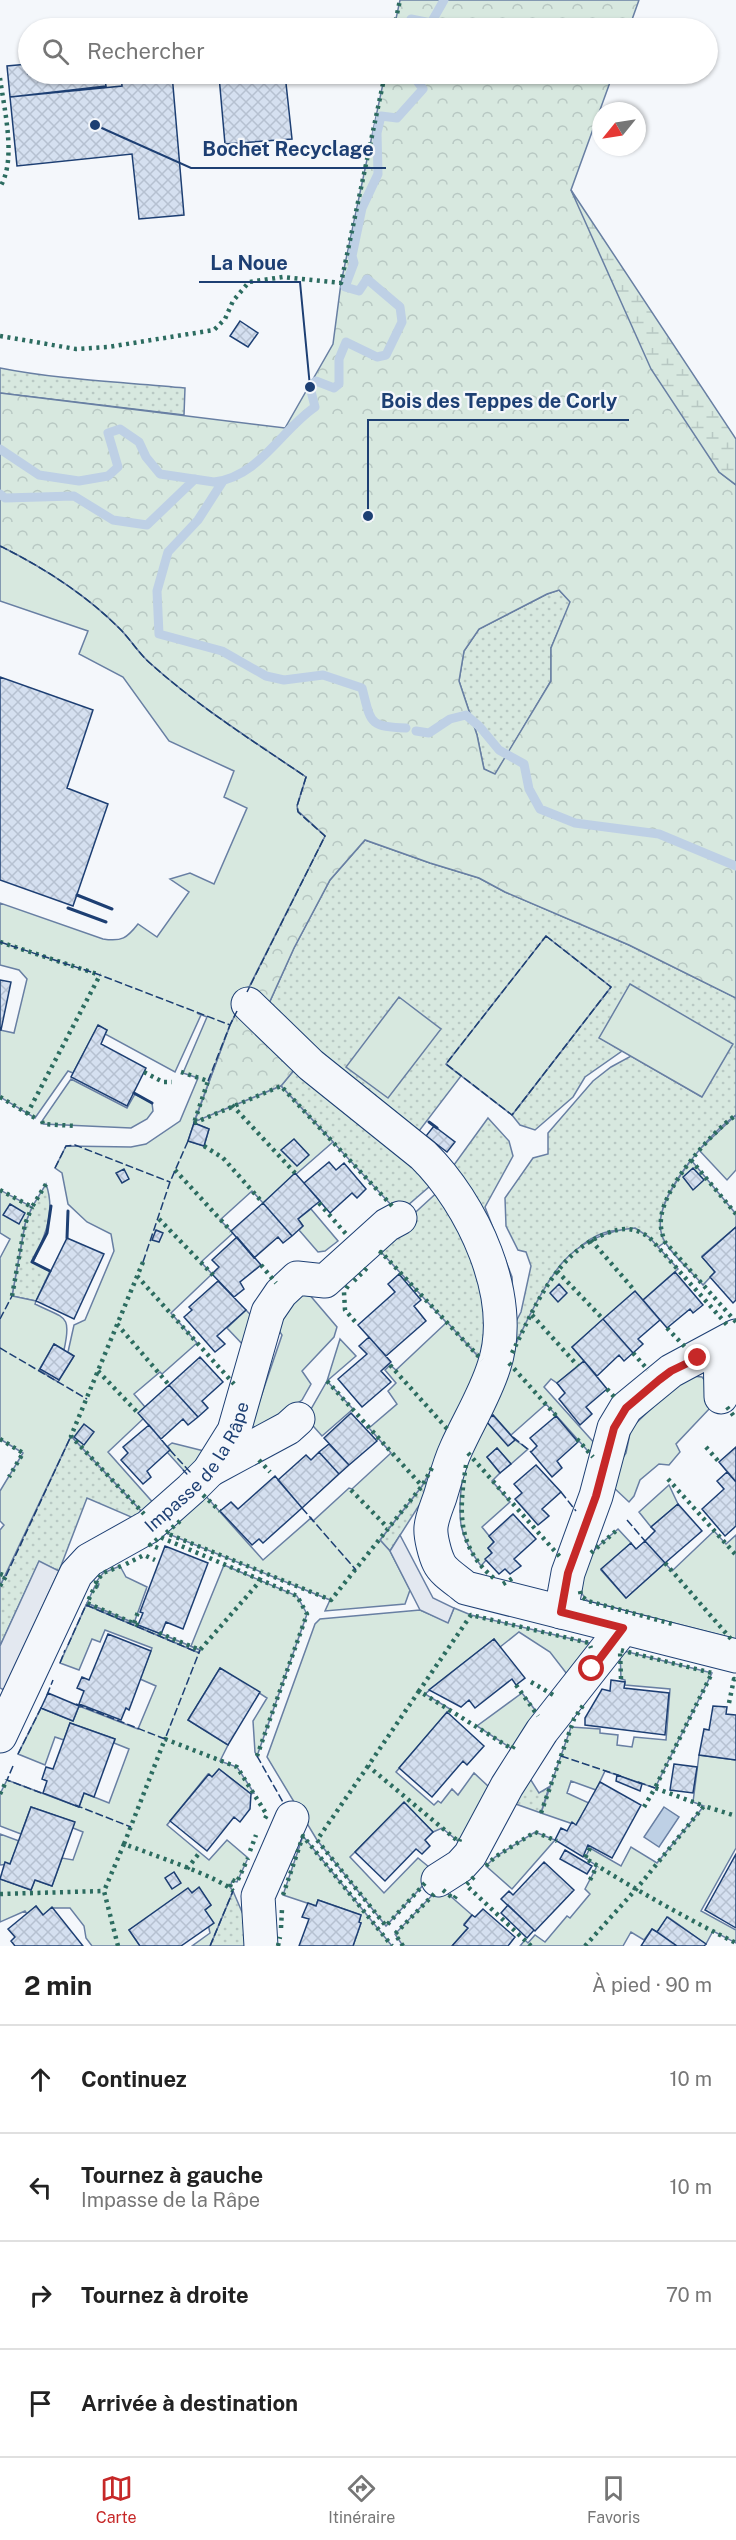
<!DOCTYPE html>
<html lang="fr">
<meta charset="utf-8">
<style>
body{margin:0;font-family:"Public Sans",sans-serif;background:#f6f6f6;color:#222}
.compass{position:absolute;left:592px;top:102px;width:54px;height:54px;border-radius:50%;background:#fff;box-shadow:0 2px 4px #0004;rotate:240deg}
.stop{position:absolute;width:18px;height:18px;margin:-14px;border:4px solid #c62828;border-radius:50%;background:#fff}
.stop.end{background:#c62828;border-color:#fff;box-shadow:0 2px 6px #0008}
.list{margin:0;padding:0;list-style:none}
h2{display:flex;justify-content:space-between;align-items:center;height:78px;margin:0;padding:0 24px;font-size:26px}
h2 small{font-size:20px;font-weight:400;color:#767676}
.list li{display:grid;grid-template-columns:39px 1fr auto;gap:18px;align-items:center;box-sizing:border-box;height:108px;padding:0 24px;border-top:2px solid #e0e0e0}
.list b{display:block;font-size:22px;white-space:nowrap}
.list p{margin:0;font-size:20px;white-space:nowrap;color:#767676}
.list em{font-size:20px;font-style:normal;color:#767676}
.icon{flex:none;width:33px;height:33px;fill:none;stroke:currentColor;stroke-width:2;stroke-linecap:round;stroke-linejoin:round}
.map{position:relative;flex:none;width:736px;height:1946px;overflow:hidden}
.search{position:absolute;background:#fff;box-shadow:0 2px 4px #0004;left:18px;right:18px;top:18px;height:66px;display:flex;align-items:center;gap:15px;box-sizing:border-box;padding:0 21px;border-radius:33px;color:#767676;font-size:22px}
.sheet{height:510px;background:#fff}
nav{display:flex;justify-content:space-around;align-items:center;box-sizing:border-box;height:84px;border-top:2px solid #e0e0e0;background:#fff;font-size:16px;color:#767676}
nav a{display:grid;justify-items:center;gap:3px}
nav .on{color:#c62828}
.map>svg:first-child{display:block}
.grass{fill:url(#grass-dots);stroke:#687fa3;stroke-width:1.5}
.forest{fill:url(#forest-crowns);stroke:#687fa3;stroke-width:1.5;fill-rule:evenodd}
.wetland{fill:url(#wetland-marsh);stroke:#687fa3;stroke-width:1.5}
.garden{fill:#d7e8df;stroke:#687fa3;stroke-width:1.5;fill-rule:evenodd}
.parking{fill:#e3e8f0;stroke:#687fa3;stroke-width:1.5}
.water{fill:#bed0e5;stroke:#687fa3;stroke-width:1.5}
.lines{fill:none;stroke-linecap:round;stroke-linejoin:round}
.stream{stroke:#bed0e5;stroke-width:9}
.building{fill:url(#building-cross-hatch);stroke:#1d3f73;stroke-width:1.5}
.minor-casing{stroke:#1d3f73;stroke-width:35}
.minor{stroke:#f4f7fb;stroke-width:33}
.hedge{stroke:#2c6c60;stroke-width:4.5;stroke-dasharray:3 4.5;stroke-linecap:butt}
.fence{stroke:#1d3f73;stroke-width:1.5;stroke-dasharray:8 3;stroke-linecap:butt}
.wall{stroke:#1d3f73;stroke-width:3}
.route{stroke:#c62828;stroke-width:8}
.labels{text-anchor:middle;dominant-baseline:central;stroke-width:4.5;stroke-linejoin:round;paint-order:stroke}
.street-label{font-size:18px;fill:#1d3f73;stroke:#f4f7fb}
.leader{fill:none;stroke:#1d3f73;stroke-width:2}
.callout-dot{fill:#1d3f73;stroke:#f4f7fb;stroke-width:2}
.callout-label{font-size:20px;text-anchor:middle;font-weight:bold;fill:#1d3f73;stroke:#f4f7fb;stroke-width:4.5;stroke-linejoin:round;paint-order:stroke}
</style>
<div class="map">
<svg width="736" height="1946" viewBox="0 0 736 1946">
<defs>
<pattern id="grass-dots" width="8" height="8" patternUnits="userSpaceOnUse" patternTransform="scale(1.5)"><rect width="8" height="8" fill="#d7e8df"/><path d="M2 2h.1M6 6h.1" fill="none" stroke="#b8c8c3" stroke-width="1.8" stroke-linecap="round"/></pattern>
<pattern id="forest-crowns" width="20" height="18" patternUnits="userSpaceOnUse" patternTransform="scale(1.5)"><rect width="20" height="18" fill="#d7e8df"/><path d="M2 6a3 3 0 1 1 6 0M12 15a3 3 0 1 1 6 0" fill="none" stroke="#b8c8c3"/></pattern>
<pattern id="wetland-marsh" width="20" height="14" patternUnits="userSpaceOnUse" patternTransform="scale(1.5)"><rect width="20" height="14" fill="#d7e8df"/><path d="M1 5h8M5 5V1M11 12h8M15 12V8" fill="none" stroke="#b8c8c3"/></pattern>
<pattern id="building-cross-hatch" width="8" height="8" patternUnits="userSpaceOnUse" patternTransform="scale(1.5)"><rect width="8" height="8" fill="#d5e0f0"/><path d="M0 0l8 8M0 8l8-8" fill="none" stroke="#b6c1d1"/></pattern>
</defs>
<rect width="100%" height="100%" fill="#f4f7fb"/>
<path class="grass" d="M 0,368 C 60,380 124,382 185,388 L 184,415 L 0,393 Z
M 559,590 L 571,602 L 551,648 L 551,681 L 495,775 L 484,769 L 477,735 L 459,681 L 464,651 L 479,629 L 547,594 Z
M 365,840 L 430,863 L 479,878 L 505,892 L 629,945 L 736,998 L 736,1115 C 711,1132 663,1188 661,1219 C 660,1227 662,1234 665,1242 L 658,1247 C 649,1237 643,1235 630,1232 C 571,1217 529,1320 508,1362 L 505,1342 L 521,1312 L 531,1266 L 526,1252 L 518,1250 L 506,1226 L 505,1198 L 533,1158 L 548,1154 L 548,1133 L 593,1081 L 611,1067 L 631,1056 L 702,1097 L 599,1037 L 622,1051 L 585,1077 L 573,1097 L 535,1130 L 520,1125 L 512,1115 L 611,987 L 447,1065 L 461,1076 L 413,1139 L 266,1010 L 294,948 L 330,880 Z
M 299,1064 L 437,1180 L 400,1212 L 393,1207 L 281,1086 Z
M 488,1118 L 509,1141 L 513,1156 L 485,1207 L 512,1277 L 513,1296 L 451,1169 Z
M 46,1184 C 56,1212 45,1236 33,1262 L 50,1271 L 36,1301 L 12,1296 L 25,1224 L 32,1207 Z
M 442,1188 L 485,1277 L 484,1363 L 381,1252 L 406,1221 Z
M 71,1436 L 145,1515 L 138,1520 L 87,1498 L 59,1571 L 39,1562 L 0,1646 L 0,1586 Z
M 446,1443 L 434,1482 L 390,1551 L 380,1540 L 422,1486 Z
M 87,1603 L 200,1650 L 199,1653 L 86,1605 Z
M 529,1777 L 539,1793 L 549,1787 L 541,1813 L 513,1803 Z
M 233,1891 L 245,1919 L 249,1946 L 210,1946 Z"/>
<path class="forest" d="M 400,0 L 639,0 L 629,28 L 394,28 Z
M 385,74 L 613,74 L 571,190 L 719,472 L 736,485 L 736,998 L 629,945 L 505,892 L 479,878 L 430,863 L 365,840 L 330,880 L 294,948 L 266,1010 L 248,989 L 325,836 L 298,812 L 297,806 L 306,777 C 253,741 198,706 150,664 C 139,654 131,640 120,629 C 85,594 44,568 0,546 L 0,393 L 285,428 L 333,344 L 341,283 ZM 559,590 L 570,602 L 551,648 L 551,681 L 495,774 L 484,769 L 477,735 L 459,681 L 464,651 L 479,629 L 547,594 Z
M 238,1009 L 299,1064 L 281,1086 L 194,1123 L 230,1025 Z"/>
<path class="wetland" d="M 571,190 L 736,439 L 736,485 L 719,472 L 651,369 Z"/>
<path class="garden" d="M 0,546 C 44,568 85,594 120,629 C 131,640 139,654 151,664 C 199,707 253,741 306,777 L 297,806 L 298,811 L 325,836 L 230,1025 L 194,1122 L 281,1086 L 333,1142 L 263,1203 L 252,1191 L 220,1220 L 233,1233 L 201,1262 L 212,1274 L 171,1313 L 197,1343 L 162,1374 L 160,1372 L 134,1394 L 145,1407 L 143,1419 L 108,1452 L 156,1506 L 145,1515 L 71,1436 L 0,1586 L 0,1530 L 4,1525 L 0,1521 L 0,1491 L 23,1453 L 0,1439 L 0,1258 L 10,1239 L 0,1233 L 0,1190 L 32,1207 L 25,1224 L 12,1296 L 36,1301 L 35,1304 C 65,1319 72,1314 64,1350 L 54,1344 L 39,1370 L 58,1382 L 74,1356 L 68,1352 L 74,1325 L 85,1320 L 114,1251 L 111,1234 L 87,1222 L 68,1204 L 62,1173 L 55,1168 L 66,1146 L 131,1147 L 146,1144 L 180,1121 L 198,1078 L 183,1073 L 207,1017 L 197,1013 L 201,1015 L 175,1072 L 105,1034 L 107,1030 L 98,1026 L 73,1073 L 68,1071 L 35,1118 L 0,1097 L 0,1030 L 14,1033 L 27,979 L 19,970 L 0,965 L 0,903 L 103,939 C 122,942 127,938 138,924 L 157,937 L 189,892 L 170,879 L 190,873 L 214,884 L 247,808 L 224,797 L 234,771 L 169,741 L 123,677 L 79,654 L 88,631 L 0,601 ZM 194,1123 L 209,1129 L 204,1146 L 188,1141 Z
M 546,936 L 611,987 L 512,1115 L 446,1064 Z
M 630,984 L 733,1044 L 702,1097 L 599,1038 Z
M 399,997 L 441,1029 L 388,1098 L 346,1067 Z
M 71,1079 L 127,1108 L 135,1094 L 152,1103 L 153,1111 L 147,1119 L 131,1128 L 43,1124 L 42,1121 Z
M 736,1115 L 736,1170 L 727,1180 L 699,1150 Z
M 691,1160 L 736,1214 L 736,1227 L 702,1256 L 715,1272 L 703,1285 C 691,1271 674,1257 665,1242 C 649,1216 677,1181 691,1160 Z
M 311,1209 L 338,1241 L 325,1251 L 318,1252 L 299,1230 L 303,1226 L 298,1219 Z
M 635,1228 L 649,1237 L 678,1269 L 643,1300 L 635,1292 L 572,1347 L 584,1361 L 557,1383 L 551,1379 L 544,1387 L 597,1446 L 595,1459 L 546,1404 L 511,1435 L 493,1415 L 487,1420 L 509,1445 L 515,1440 L 528,1449 L 511,1464 L 497,1448 L 487,1457 L 500,1473 L 492,1481 L 510,1502 L 482,1527 L 494,1542 L 488,1548 L 492,1553 L 481,1566 C 472,1554 464,1540 461,1525 C 458,1506 462,1470 468,1452 C 474,1433 485,1415 492,1397 C 510,1357 535,1296 562,1263 C 580,1242 608,1230 635,1228 Z
M 298,1292 L 308,1293 L 337,1327 L 334,1337 L 302,1371 L 311,1384 L 302,1400 L 257,1432 L 251,1426 L 282,1335 L 276,1326 Z
M 246,1310 L 259,1324 L 249,1351 L 227,1328 Z
M 447,1322 L 484,1363 L 446,1443 L 422,1486 L 380,1540 L 390,1551 L 410,1590 L 405,1604 L 325,1611 L 330,1600 L 166,1533 L 204,1494 L 263,1560 L 311,1518 L 313,1521 L 349,1488 L 352,1489 L 391,1453 L 369,1428 L 397,1404 L 388,1391 L 396,1383 L 385,1370 L 390,1365 L 396,1370 Z
M 340,1339 L 356,1356 L 327,1381 L 353,1409 L 322,1436 L 306,1418 L 327,1381 Z
M 692,1376 L 702,1377 L 713,1390 L 711,1407 L 676,1444 L 680,1452 L 669,1465 L 659,1464 L 640,1480 L 634,1496 L 629,1502 L 612,1486 L 612,1475 L 626,1453 L 631,1428 L 679,1382 Z
M 172,1443 L 204,1451 L 187,1474 L 167,1452 L 170,1450 L 168,1446 Z
M 669,1485 L 678,1504 L 651,1527 L 639,1512 Z
M 618,1529 L 631,1543 L 601,1570 L 626,1598 L 665,1563 L 672,1571 L 714,1531 L 726,1544 L 736,1535 L 736,1639 L 588,1601 C 575,1592 581,1566 590,1555 C 598,1545 609,1537 618,1529 Z
M 224,1565 L 297,1596 L 307,1614 L 257,1756 L 255,1752 L 253,1721 L 267,1698 L 220,1668 L 188,1720 L 228,1745 L 220,1761 L 237,1767 L 254,1793 L 251,1794 L 219,1769 L 212,1777 L 208,1774 L 167,1825 L 209,1860 L 227,1840 L 248,1858 L 237,1882 L 232,1881 L 230,1887 L 233,1891 L 210,1946 L 192,1946 L 210,1933 L 205,1910 L 211,1905 L 199,1888 L 129,1930 L 140,1946 L 92,1946 L 86,1938 L 84,1926 L 70,1908 L 52,1908 L 43,1915 L 36,1906 L 27,1914 L 25,1911 L 0,1922 L 0,1879 L 31,1890 L 35,1880 L 52,1886 L 62,1858 L 73,1860 L 83,1832 L 73,1828 L 74,1822 L 31,1807 L 21,1834 L 0,1826 L 0,1794 L 7,1780 L 79,1807 L 84,1793 L 109,1803 L 129,1749 L 114,1743 L 115,1739 L 70,1723 L 64,1740 L 55,1737 L 45,1765 L 18,1754 L 41,1708 L 73,1721 L 79,1706 L 138,1729 L 156,1686 L 140,1679 L 152,1648 L 105,1630 L 100,1642 L 92,1639 L 79,1670 L 60,1663 L 86,1605 L 199,1653 L 200,1650 L 191,1646 Z
M 120,1566 L 126,1577 L 147,1587 L 134,1623 L 87,1603 L 95,1586 L 98,1587 L 99,1584 L 96,1582 L 103,1573 Z
M 454,1608 L 471,1615 L 589,1643 L 592,1647 L 570,1678 L 550,1652 L 519,1632 L 500,1647 L 494,1639 L 425,1694 L 450,1709 L 396,1772 L 434,1805 L 438,1801 L 441,1803 L 452,1789 L 458,1795 L 474,1773 L 489,1787 L 459,1842 L 442,1828 L 433,1832 L 404,1803 L 350,1857 L 384,1893 L 418,1858 L 435,1872 L 386,1926 L 317,1840 L 267,1757 L 315,1624 L 320,1619 L 420,1610 L 448,1622 Z
M 620,1650 L 712,1673 L 655,1788 L 605,1771 L 596,1790 L 571,1781 L 567,1793 L 589,1803 L 576,1825 L 541,1813 L 571,1727 L 600,1729 L 600,1733 L 618,1735 L 617,1745 L 632,1747 L 634,1737 L 666,1740 L 670,1689 L 625,1685 L 625,1680 L 621,1679 Z
M 522,1693 L 539,1715 L 512,1749 L 477,1726 Z
M 699,1755 L 736,1760 L 736,1848 L 701,1911 L 736,1930 L 736,1943 L 713,1931 L 706,1944 L 668,1917 L 657,1932 L 652,1929 L 644,1940 L 631,1932 L 623,1946 L 520,1946 L 525,1940 L 528,1943 L 535,1935 L 545,1942 L 567,1916 L 570,1918 L 590,1894 L 585,1889 L 597,1866 L 585,1858 L 590,1848 L 621,1866 L 631,1847 L 657,1863 L 704,1806 L 693,1802 Z
M 535,1832 L 555,1840 L 512,1889 L 486,1866 L 495,1857 Z
M 0,1834 L 19,1841 L 10,1864 L 0,1865 Z
M 303,1836 L 392,1946 L 353,1946 L 361,1923 L 359,1922 L 361,1915 L 318,1900 L 316,1906 L 283,1895 Z
M 440,1887 L 472,1915 L 464,1924 L 468,1928 L 452,1946 L 403,1946 L 395,1934 Z"/>
<path class="parking" d="M 400,1535 L 433,1598 L 454,1608 L 448,1623 L 420,1610 L 390,1551 Z
M 39,1561 L 59,1571 L 4,1690 L 0,1688 L 0,1646 Z"/>
<path class="water" d="M 664,1807 L 679,1817 L 659,1847 L 644,1837 Z"/>
<g class="lines">
<path class="stream" d="M 409,28 L 411,19 L 431,23 L 444,0
M 0,449 L 39,475 L 79,481 L 108,476 L 118,467 L 108,433 L 120,429 L 139,442 L 146,457 L 160,474 L 214,482 C 259,477 281,430 315,407 L 310,387 L 316,381 L 334,388 L 339,384 L 339,359 L 346,342 L 377,357 L 386,355 L 402,322 L 400,307 L 367,279 L 359,291 L 345,287 L 354,263 L 352,256 L 362,208 L 378,174 L 377,133 L 381,116 L 397,118 L 423,89 L 412,74
M 223,481 L 198,520 L 168,552 L 157,591 L 159,634 L 222,651 L 266,676 L 284,680 L 323,675 L 362,688 C 371,722 368,727 406,728
M 0,494 L 5,498 L 74,496 L 113,520 L 147,525 L 195,479
M 416,731 L 429,733 L 450,719 L 466,715 L 480,727 L 499,750 L 524,764 L 529,789 L 540,809 L 575,823 L 659,834 L 736,866"/>
</g>
<path class="building" d="M 28,64 L 28,74 L 104,74 L 106,86 L 10,97 L 7,66 Z
M 121,74 L 172,74 L 184,215 L 139,219 L 132,154 L 17,166 L 10,97 L 122,86 Z
M 172,74 L 197,74 L 197,79 L 173,81 Z
M 242,74 L 285,74 L 292,139 L 225,144 L 219,76 Z
M 240,321 L 258,333 L 248,347 L 230,336 Z
M 0,677 L 93,710 L 67,788 L 108,804 L 73,906 L 0,880 Z
M 0,980 L 11,982 L 1,1030 L 0,1030 Z
M 98,1025 L 107,1030 L 101,1044 L 146,1068 L 127,1106 L 71,1077 Z
M 194,1123 L 209,1129 L 204,1146 L 188,1141 Z
M 434,1126 L 455,1142 L 447,1152 L 426,1136 Z
M 294,1139 L 309,1155 L 297,1166 L 281,1150 Z
M 329,1162 L 336,1170 L 344,1163 L 366,1189 L 357,1198 L 352,1193 L 330,1213 L 304,1183 Z
M 693,1168 L 704,1180 L 693,1190 L 683,1177 Z
M 124,1169 L 129,1179 L 122,1183 L 116,1173 Z
M 295,1173 L 320,1201 L 298,1219 L 303,1226 L 292,1236 L 263,1203 Z
M 263,1203 L 292,1236 L 283,1243 L 278,1237 L 254,1258 L 231,1231 Z
M 10,1204 L 25,1213 L 19,1224 L 3,1215 Z
M 736,1227 L 736,1300 L 733,1303 L 710,1277 L 715,1272 L 702,1257 Z
M 156,1230 L 163,1233 L 159,1242 L 152,1240 Z
M 237,1237 L 261,1265 L 240,1282 L 244,1289 L 234,1297 L 212,1274 L 219,1267 L 212,1260 Z
M 67,1238 L 104,1254 L 74,1319 L 36,1301 Z
M 675,1272 L 703,1305 L 693,1313 L 690,1309 L 667,1328 L 643,1300 Z
M 399,1274 L 421,1300 L 414,1306 L 426,1321 L 386,1356 L 358,1325 L 395,1292 L 388,1284 Z
M 218,1281 L 246,1310 L 217,1336 L 225,1344 L 215,1352 L 184,1317 L 192,1310 L 189,1307 Z
M 559,1284 L 567,1293 L 558,1302 L 550,1293 Z
M 635,1291 L 660,1320 L 638,1339 L 643,1344 L 633,1353 L 603,1319 Z
M 603,1319 L 633,1353 L 624,1361 L 619,1355 L 597,1376 L 572,1347 Z
M 369,1337 L 391,1362 L 381,1371 L 391,1382 L 362,1407 L 338,1379 L 367,1354 L 359,1346 Z
M 54,1344 L 74,1356 L 59,1380 L 40,1369 Z
M 200,1357 L 223,1382 L 202,1401 L 208,1408 L 198,1417 L 169,1385 Z
M 584,1361 L 607,1389 L 586,1407 L 592,1414 L 580,1425 L 559,1399 L 565,1393 L 557,1383 Z
M 169,1385 L 198,1417 L 188,1425 L 183,1419 L 161,1439 L 138,1413 Z
M 351,1413 L 377,1441 L 349,1465 L 324,1438 Z
M 493,1415 L 515,1440 L 508,1446 L 486,1421 Z
M 556,1416 L 578,1442 L 557,1461 L 562,1468 L 552,1477 L 531,1452 L 537,1446 L 530,1438 Z
M 84,1424 L 94,1432 L 84,1445 L 74,1437 Z
M 149,1425 L 170,1450 L 147,1471 L 151,1477 L 143,1484 L 121,1460 L 128,1453 L 123,1447 Z
M 329,1444 L 349,1465 L 339,1474 L 319,1452 Z
M 736,1447 L 736,1482 L 719,1462 Z
M 497,1448 L 511,1464 L 500,1473 L 487,1457 Z
M 319,1452 L 339,1474 L 302,1508 L 278,1480 L 306,1455 L 311,1460 Z
M 536,1465 L 561,1492 L 542,1509 L 549,1516 L 538,1525 L 515,1499 L 522,1493 L 514,1484 Z
M 727,1472 L 736,1482 L 736,1526 L 725,1536 L 702,1509 L 724,1489 L 717,1481 Z
M 275,1476 L 302,1508 L 263,1543 L 259,1539 L 252,1545 L 220,1511 L 231,1502 L 238,1509 Z
M 678,1504 L 702,1531 L 665,1563 L 645,1541 L 655,1531 L 651,1527 Z
M 513,1514 L 536,1539 L 514,1559 L 521,1566 L 510,1574 L 505,1569 L 499,1574 L 485,1559 L 492,1553 L 488,1548 L 494,1542 L 489,1536 Z
M 645,1541 L 665,1563 L 626,1598 L 601,1569 L 631,1543 L 636,1549 Z
M 165,1546 L 208,1563 L 183,1629 L 166,1622 L 161,1634 L 138,1625 L 143,1613 L 140,1612 Z
M 108,1634 L 151,1651 L 129,1710 L 126,1708 L 121,1720 L 79,1704 L 84,1691 L 77,1688 L 82,1677 L 89,1680 Z
M 494,1639 L 525,1678 L 516,1685 L 512,1679 L 475,1708 L 469,1700 L 461,1707 L 429,1690 Z
M 220,1668 L 260,1692 L 228,1745 L 188,1720 Z
M 611,1680 L 625,1682 L 624,1688 L 669,1693 L 665,1735 L 585,1725 L 585,1718 L 602,1689 L 610,1691 Z
M 48,1693 L 79,1706 L 73,1721 L 41,1708 Z
M 713,1706 L 727,1707 L 726,1714 L 736,1715 L 736,1760 L 699,1755 L 704,1729 L 709,1730 Z
M 447,1712 L 484,1746 L 467,1765 L 463,1761 L 432,1797 L 399,1768 Z
M 70,1723 L 115,1739 L 94,1797 L 84,1793 L 79,1807 L 43,1793 L 47,1781 L 42,1779 L 46,1767 L 53,1769 Z
M 674,1764 L 697,1767 L 693,1793 L 670,1790 Z
M 219,1769 L 251,1794 L 250,1809 L 240,1822 L 234,1817 L 207,1851 L 170,1821 L 209,1774 L 212,1777 Z
M 617,1775 L 642,1784 L 640,1791 L 616,1781 Z
M 600,1782 L 641,1805 L 612,1858 L 588,1845 L 583,1857 L 555,1840 L 561,1828 L 567,1831 L 572,1822 L 576,1825 Z
M 404,1802 L 433,1832 L 425,1840 L 430,1846 L 422,1854 L 416,1849 L 385,1881 L 355,1852 Z
M 31,1807 L 75,1822 L 52,1886 L 35,1880 L 31,1890 L 0,1879 L 5,1862 L 10,1864 Z
M 565,1850 L 592,1866 L 587,1874 L 560,1859 Z
M 736,1854 L 736,1928 L 705,1910 Z
M 544,1862 L 574,1890 L 535,1931 L 501,1899 L 509,1891 L 513,1895 Z
M 174,1872 L 181,1883 L 172,1889 L 165,1878 Z
M 199,1887 L 211,1905 L 205,1910 L 214,1923 L 181,1946 L 140,1946 L 129,1930 L 188,1888 L 192,1893 Z
M 318,1900 L 361,1915 L 359,1922 L 361,1923 L 353,1946 L 299,1946 L 309,1919 L 302,1917 L 308,1903 L 316,1906 Z
M 508,1905 L 534,1930 L 527,1938 L 501,1913 Z
M 36,1906 L 43,1915 L 52,1907 L 83,1946 L 15,1946 L 11,1941 L 15,1937 L 8,1929 Z
M 483,1909 L 515,1937 L 508,1946 L 452,1946 L 468,1928 L 464,1925 L 472,1915 L 475,1917 Z
M 667,1917 L 706,1944 L 704,1946 L 677,1946 L 657,1932 Z
M 652,1929 L 657,1932 L 677,1946 L 641,1946 Z"/>
<g class="lines">
<g class="minor-casing">
<g id="minor">
<path d="M 248,1004 L 311,1065 L 423,1155 C 472,1203 517,1297 494,1366 C 485,1395 468,1422 456,1449 C 449,1464 445,1481 440,1497 C 437,1506 432,1517 431,1527 C 430,1536 435,1555 439,1563 C 443,1572 458,1581 466,1588 L 736,1656"/>
<path d="M 720,1346 L 721,1397"/>
<path d="M 210,1470 L 288,1428 L 298,1419"/>
<path d="M 561,1612 L 568,1573 L 596,1496 L 614,1428 L 626,1408 L 671,1371 L 736,1336"/>
<path id="s1" d="M 0,1736 L 76,1574 L 89,1560 L 148,1527 L 191,1489 L 209,1471 L 234,1431 L 268,1312 L 281,1293 L 297,1278 L 325,1281 L 387,1225 L 400,1218"/>
<path d="M 438,1880 L 460,1866 L 470,1855 L 507,1786 L 542,1731 L 623,1628"/>
<path d="M 261,1946 L 258,1896 L 292,1818"/>
</g>
</g>
<use href="#minor" class="minor"/>
<path class="hedge" d="M 394,28 L 400,0
M 0,78 C 4,109 17,160 0,187
M 0,336 L 76,349 L 108,347 L 214,330 L 225,319 L 233,301 L 249,282 L 283,277 L 341,283 L 385,74
M 0,942 L 100,975
M 144,1072 L 163,1082 L 172,1082
M 181,1072 L 208,1081 L 194,1123
M 0,1097 L 35,1118
M 232,1105 L 295,1173
M 27,1114 L 100,975
M 42,1121 L 43,1124 L 76,1126
M 194,1123 L 281,1086 L 393,1207
M 204,1146 L 223,1158 L 263,1203
M 691,1160 L 736,1214
M 175,1170 L 231,1231
M 0,1190 L 32,1207 L 46,1184
M 319,1203 L 346,1234
M 159,1219 L 214,1276
M 591,1240 L 635,1291
M 380,1254 L 381,1252 L 482,1360
M 143,1262 L 71,1436 L 144,1514
M 261,1265 L 276,1283
M 557,1271 L 603,1319
M 137,1276 L 234,1384
M 354,1281 L 369,1266
M 348,1286 L 344,1292 L 345,1310 L 358,1325
M 12,1296 L 25,1224 L 32,1207
M 532,1315 L 578,1366
M 736,1322 L 665,1242 C 662,1234 660,1227 661,1219 C 663,1188 711,1132 736,1115
M 117,1324 L 169,1385
M 667,1328 L 685,1347
M 512,1353 C 535,1307 555,1254 605,1234 C 623,1227 633,1227 649,1237 L 728,1326
M 633,1353 L 648,1370
M 509,1363 L 559,1419
M 390,1365 L 450,1432
M 98,1371 L 138,1413
M 327,1381 L 422,1486
M 607,1389 L 616,1399
M 727,1407 L 736,1419
M 0,1439 L 23,1453 L 9,1477
M 577,1439 L 593,1457
M 706,1447 L 719,1462
M 468,1453 L 560,1557
M 259,1460 L 270,1472
M 466,1465 C 459,1511 456,1548 496,1580
M 668,1479 L 736,1555
M 351,1490 L 388,1528
M 203,1495 L 220,1511
M 180,1521 L 166,1533 L 331,1600 L 422,1486 L 433,1466
M 158,1548 L 150,1545 L 160,1537 L 261,1580
M 591,1553 L 618,1529
M 665,1563 L 731,1639
M 126,1564 L 144,1555 L 155,1560
M 121,1566 L 103,1573 L 96,1582 L 99,1584 L 98,1587 L 95,1586 L 87,1603 L 142,1627
M 0,1574 L 6,1576 L 0,1586
M 503,1584 L 513,1578
M 580,1591 L 581,1596 L 588,1601 L 676,1625
M 134,1623 L 138,1612
M 159,1633 L 200,1650 L 261,1580 L 297,1596 L 307,1614 L 257,1756
M 621,1679 L 620,1650 L 712,1673 L 655,1788
M 531,1682 L 555,1696
M 516,1685 L 538,1716
M 419,1691 L 368,1766 L 459,1842 L 460,1839
M 729,1703 L 734,1679 L 736,1680
M 514,1746 L 512,1749 L 419,1691 L 471,1615 L 589,1643 L 591,1648
M 368,1766 L 317,1840 L 386,1926 L 425,1883
M 0,1794 L 7,1780
M 644,1807 L 655,1788 L 704,1806
M 541,1813 L 574,1719 L 584,1704
M 124,1844 L 165,1739 L 237,1767 L 267,1815 L 264,1820
M 590,1848 L 585,1858 C 634,1889 684,1917 736,1943
M 250,1851 L 256,1835
M 486,1866 L 495,1857 L 535,1832 L 557,1841
M 187,1869 L 200,1852
M 474,1877 L 466,1885 L 531,1946
M 590,1880 L 597,1866
M 230,1887 L 232,1880 L 237,1882 L 248,1858
M 443,1890 L 454,1899 L 456,1896
M 0,1894 L 104,1891
M 283,1895 L 303,1836 L 392,1946
M 281,1928 L 282,1909
M 118,1946 L 104,1891 L 124,1844 C 145,1852 222,1878 233,1891
M 278,1946 L 280,1937
M 403,1946 L 395,1934 L 435,1893
M 585,1946 L 638,1887 L 704,1806 L 736,1816"/>
<path class="fence" d="M 0,546 C 44,568 85,594 120,629 C 131,640 139,654 151,664 C 199,707 253,741 306,777 L 297,806 L 298,812 L 325,836 L 247,992
M 546,936 L 611,987 L 512,1115 L 446,1064 Z
M 0,942 L 100,975 L 230,1025 L 237,1011
M 208,1081 L 230,1025
M 55,1168 L 66,1146 L 75,1145 L 170,1182
M 143,1262 L 170,1182 L 188,1141
M 0,1319 L 12,1296
M 0,1348 L 87,1399
M 513,1437 L 531,1452
M 170,1450 L 190,1472 L 187,1474 L 183,1470
M 561,1492 L 576,1511
M 302,1508 L 356,1570
M 627,1520 L 645,1541
M 6,1576 L 71,1436
M 68,1645 L 86,1605 L 199,1653
M 60,1663 L 65,1650
M 47,1695 L 53,1680
M 76,1704 L 165,1739 L 200,1650
M 18,1754 L 42,1706
M 257,1756 L 284,1804
M 561,1756 L 621,1776
M 13,1766 L 7,1780 L 44,1794
M 638,1782 L 655,1788
M 75,1805 L 131,1827
M 210,1946 L 233,1891"/>
<path class="wall" d="M 77,895 L 112,909
M 68,908 L 106,922
M 134,1093 L 152,1103
M 429,1122 L 437,1128
M 67,1238 L 68,1211
M 50,1271 L 32,1262 L 47,1233 L 51,1206"/>
</g>
<g class="lines">
<path class="route" d="M 592,1669 L 623,1628 L 561,1612 L 568,1573 L 596,1496 L 614,1428 L 626,1408 L 659,1380 L 671,1371 L 698,1358"/>
</g>
<g class="labels">
<g class="street-label">
<text stroke="none"><textPath href="#s1" startOffset="345">Impasse de la Râpe</textPath></text>
</g>
</g>
<path class="leader" d="M95 125L191 168H386M310 387L300 282H199M368 516L368 420H629"/>
<g class="callout-dot">
<circle cx="95" cy="125" r="6"/>
<circle cx="310" cy="387" r="6"/>
<circle cx="368" cy="516" r="6"/>
</g>
<g class="callout-label">
<text x="288" y="156">Bochet Recyclage</text>
<text x="249" y="270">La Noue</text>
<text x="499" y="408">Bois des Teppes de Corly</text>
</g>
</svg>
<svg class="compass" viewBox="-18 -18 36 36"><path d="M0-13l5 13h-10z" fill="#e53935"/><path d="M0 13l5-13h-10z" fill="#767676"/></svg>
<div class="stop" style="left:592px;top:1669px"></div>
<div class="stop end" style="left:698px;top:1358px"></div>
<div class="search"><svg class="icon" aria-label="search" viewBox="0 0 24 24"><circle cx="10" cy="10" r="6"/><path d="M15 15l6 6"/></svg>Rechercher</div>
</div>
<section class="sheet">
<h2>2 min<small>À pied · 90 m</small></h2>
<ul class="list">
<li><svg class="icon" aria-label="ahead" viewBox="0 0 24 24"><path d="M12 20V5M6 11l6-6 6 6"/></svg><div><b>Continuez</b></div><em>10 m</em></li>
<li><svg class="icon" aria-label="left" viewBox="0 0 24 24"><path d="M17 20v-9H6M10 6l-5 5 5 5"/></svg><div><b>Tournez à gauche</b><p>Impasse de la Râpe</p></div><em>10 m</em></li>
<li><svg class="icon" aria-label="right" viewBox="0 0 24 24"><path d="M7 20v-9h11M14 6l5 5-5 5"/></svg><div><b>Tournez à droite</b></div><em>70 m</em></li>
<li><svg class="icon" aria-label="arrive" viewBox="0 0 24 24"><path d="M6 21V4h12l-3 4 3 4H6"/></svg><div><b>Arrivée à destination</b></div></li>
</ul>
</section>
<nav>
<a class="on"><svg class="icon" aria-label="map" viewBox="0 0 24 24"><path d="M3 6l6-2 6 2 6-2v14l-6 2-6-2-6 2zM9 4v14M15 6v14"/></svg>Carte</a>
<a><svg class="icon" aria-label="directions" viewBox="0 0 24 24"><path d="M12 3l9 9-9 9-9-9zM9 14v-3h6M13 9l2 2-2 2"/></svg>Itinéraire</a>
<a><svg class="icon" aria-label="saved" viewBox="0 0 24 24"><path d="M7 4h10v16l-5-4-5 4z"/></svg>Favoris</a>
</nav>
